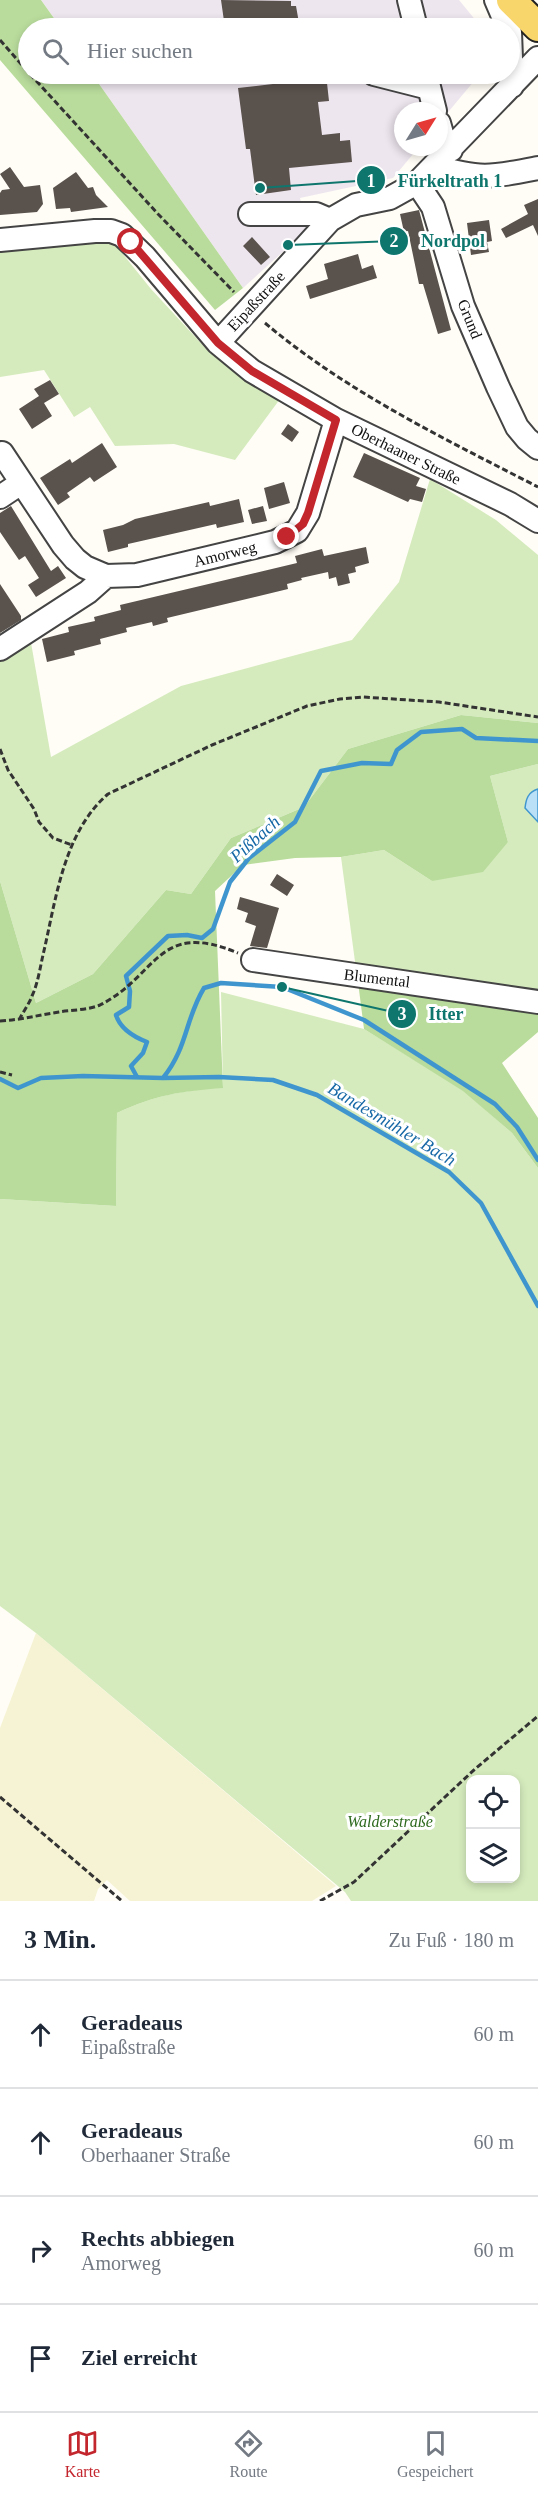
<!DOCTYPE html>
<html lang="de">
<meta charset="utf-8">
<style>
body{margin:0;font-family:"Times New Roman",serif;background:#f2f2f3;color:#1f2937}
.controls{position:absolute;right:18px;bottom:18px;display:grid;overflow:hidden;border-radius:12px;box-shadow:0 3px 9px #0003}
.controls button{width:54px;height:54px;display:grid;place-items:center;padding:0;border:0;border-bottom:2px solid #e0e1e3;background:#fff;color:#1f2937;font:30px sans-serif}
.compass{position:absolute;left:394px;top:102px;width:54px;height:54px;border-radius:50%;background:#fff;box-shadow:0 3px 9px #0003;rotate:53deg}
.stop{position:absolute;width:18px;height:18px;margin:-14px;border:4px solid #c4262e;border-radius:50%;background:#fff}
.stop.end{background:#c4262e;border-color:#fff;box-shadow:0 2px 6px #0008}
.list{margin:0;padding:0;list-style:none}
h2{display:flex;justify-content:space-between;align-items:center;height:78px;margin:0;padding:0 24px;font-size:26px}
h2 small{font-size:20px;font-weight:400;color:#747a83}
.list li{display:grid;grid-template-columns:39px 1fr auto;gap:18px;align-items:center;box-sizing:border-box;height:108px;padding:0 24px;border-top:2px solid #e0e1e3}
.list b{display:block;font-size:22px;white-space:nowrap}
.list p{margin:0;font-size:20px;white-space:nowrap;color:#747a83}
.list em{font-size:20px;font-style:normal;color:#747a83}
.icon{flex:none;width:33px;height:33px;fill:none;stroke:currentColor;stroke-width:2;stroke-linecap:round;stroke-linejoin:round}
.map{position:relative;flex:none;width:538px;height:1901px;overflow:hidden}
.search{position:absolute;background:#fff;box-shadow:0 3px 9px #0003;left:18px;right:18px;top:18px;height:66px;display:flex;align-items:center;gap:15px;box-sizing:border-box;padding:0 21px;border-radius:33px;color:#747a83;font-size:22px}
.sheet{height:510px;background:#fff}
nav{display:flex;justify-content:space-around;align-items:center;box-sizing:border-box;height:84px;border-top:2px solid #e0e1e3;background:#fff;font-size:16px;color:#747a83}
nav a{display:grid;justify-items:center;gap:3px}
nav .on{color:#c4262e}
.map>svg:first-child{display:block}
.industrial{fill:#eee6ef}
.farmland{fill:#f6f3d4}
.green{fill:#d5ebbd;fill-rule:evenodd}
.forest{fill:#b9dc9c}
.water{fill:#b9e0f7;stroke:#3f96cf;stroke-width:1.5}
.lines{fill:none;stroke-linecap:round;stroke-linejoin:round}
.stream{stroke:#3f96cf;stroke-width:4.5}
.building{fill:#5a524d}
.minor-casing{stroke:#444;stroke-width:26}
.major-casing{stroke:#222;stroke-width:32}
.path{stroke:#333;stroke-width:3;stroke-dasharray:6 3;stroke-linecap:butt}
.minor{stroke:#fff;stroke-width:22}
.major{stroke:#f9d66b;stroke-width:28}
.route{stroke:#c4262e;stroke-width:8}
.labels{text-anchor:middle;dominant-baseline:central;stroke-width:6;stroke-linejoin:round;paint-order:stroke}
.street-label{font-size:16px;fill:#111;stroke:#fff}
.park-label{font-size:16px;font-style:italic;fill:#2f6b1f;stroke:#fff}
.water-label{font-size:18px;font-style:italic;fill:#1768a6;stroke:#fff}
.leader{fill:none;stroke:#0f766e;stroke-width:2}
.callout-dot{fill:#0f766e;stroke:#fff;stroke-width:2}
.mark-label{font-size:18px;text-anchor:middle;font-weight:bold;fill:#fff}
.callout-label{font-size:18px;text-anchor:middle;font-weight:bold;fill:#0f766e;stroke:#fff;stroke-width:6;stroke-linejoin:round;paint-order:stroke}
</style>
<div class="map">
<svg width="538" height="1901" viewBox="0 0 538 1901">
<rect width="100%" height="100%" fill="#fffdf5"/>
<path class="industrial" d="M 41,0 L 459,0 L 482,28 L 61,28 Z
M 92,74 L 480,74 L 439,123 L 439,111 L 403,111 L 403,147 L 419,147 L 393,178 L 300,198 L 307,230 L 243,288 Z"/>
<path class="farmland" d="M 36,1633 L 263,1824 L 336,1886 L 312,1901 L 130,1901 L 107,1880 L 98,1889 L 94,1901 L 0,1901 L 0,1728 Z"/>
<path class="green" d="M 79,242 L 114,243 L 151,289 L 210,353 L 280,399 L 235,460 L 174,444 L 115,446 L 90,407 L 74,417 L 44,370 L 0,377 L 0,248 Z
M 430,479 L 496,520 L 538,555 L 538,723 L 461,715 L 348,749 L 304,807 L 231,838 L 191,894 L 166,890 L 93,974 L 36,1003 L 0,881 L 0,645 L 30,637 L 51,757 L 181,686 L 352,640 L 399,582 Z
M 538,764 L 538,997 L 356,969 L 341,857 L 384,850 L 432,881 L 508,842 L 490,776 Z
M 221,992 L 364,1029 L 463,1090 L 512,1133 L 538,1168 L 538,1901 L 351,1901 L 345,1892 L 36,1633 L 0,1606 L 0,1199 L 116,1206 L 117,1113 C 155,1095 181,1091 223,1087 ZM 470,1780 L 516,1780 L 516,1878 L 470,1878 Z"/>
<path class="forest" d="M 0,0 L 41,0 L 61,28 L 28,28 L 28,74 L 92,74 L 243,288 L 215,310 L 0,60 Z
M 461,715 L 538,723 L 538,764 L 490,776 L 508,842 L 483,872 L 432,881 L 384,850 L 341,857 L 295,858 L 243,865 L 215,891 L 223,1088 C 182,1091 155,1095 117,1113 L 116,1206 L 0,1199 L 0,881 L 36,1003 L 93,974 L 166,890 L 191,894 L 231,838 L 304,807 L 348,749 Z
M 358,982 L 538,1009 L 538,1032 L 502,1063 L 538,1118 L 538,1168 L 512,1133 L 463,1091 L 364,1029 Z"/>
<path class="water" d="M 538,789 L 538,822 L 525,808 C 526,799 528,792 538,789 Z"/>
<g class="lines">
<path class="stream" d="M 137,1077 L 131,1066 L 143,1053 L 147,1042 C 134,1037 120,1028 116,1015 L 129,1007 L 130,991 L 126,976 L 168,936 L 187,935 L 202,938 L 213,929 L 230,882 L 249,858 L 295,822 L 321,771 L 362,763 L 391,764 L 397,750 L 421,732 L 462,729 L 476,738 L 538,741
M 163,1078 L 219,1077 L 273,1080 L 317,1095 L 449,1172 L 481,1203 L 538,1306
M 0,1079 L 18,1088 L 41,1078 L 83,1076 L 163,1078 C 188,1047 185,1019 204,988 L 221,983 L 282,987 L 364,1020 L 495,1104 L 517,1127 L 538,1160"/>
</g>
<path class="building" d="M 221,0 L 291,1 L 291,6 L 296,6 L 299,23 L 273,25 L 274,28 L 225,28 Z
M 297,74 L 326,74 L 329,101 L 318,102 L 322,135 L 340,133 L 340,141 L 350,140 L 352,162 L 289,168 L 291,190 L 256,195 L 250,149 L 246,149 L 238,88 L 298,81 Z
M 10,167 L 24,187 L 40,185 L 43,204 L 37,212 L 0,215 L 0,193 L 2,190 L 10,189 L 0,174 Z
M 76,172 L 88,188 L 93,187 L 96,195 L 108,207 L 71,212 L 70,208 L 56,209 L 53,188 Z
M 538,199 L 538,236 L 533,225 L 506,238 L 501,229 L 528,214 L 524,205 Z
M 419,210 L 451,330 L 438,334 L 423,284 L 419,284 L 408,231 L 404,232 L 400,214 Z
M 489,220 L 492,241 L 487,242 L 489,252 L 471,255 L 467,223 Z
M 252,237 L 270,257 L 261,265 L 243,246 Z
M 358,254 L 362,269 L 373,265 L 377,278 L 310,299 L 306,286 L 328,279 L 324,264 Z
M 50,380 L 59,394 L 44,403 L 52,416 L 32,429 L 19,409 L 39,396 L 34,389 Z
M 288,424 L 299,432 L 292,442 L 281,434 Z
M 102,443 L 117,467 L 94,482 L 90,477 L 67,493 L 70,497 L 58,505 L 40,478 L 70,459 L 72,463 Z
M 364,453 L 420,478 L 416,486 L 426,489 L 422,502 L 410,499 L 408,502 L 353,477 Z
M 284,482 L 290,503 L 269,509 L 264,488 Z
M 239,499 L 244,522 L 217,528 L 216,524 L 128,544 L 128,547 L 108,552 L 103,530 L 123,525 L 135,519 L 209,502 L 210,506 Z
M 11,506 L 51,571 L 58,566 L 66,578 L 36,597 L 28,585 L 39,578 L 25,556 L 19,560 L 0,532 L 0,513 Z
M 263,506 L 267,521 L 252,524 L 248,510 Z
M 366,547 L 369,563 L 355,567 L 356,572 L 348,574 L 350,583 L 338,586 L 336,577 L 329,579 L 328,572 L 301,578 L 302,580 L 287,584 L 288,589 L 167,618 L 168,622 L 153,626 L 152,622 L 126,628 L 127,632 L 100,639 L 101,644 L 74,651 L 75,655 L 47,662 L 42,639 L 69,632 L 68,627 L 95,621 L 94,617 L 121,610 L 120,605 L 297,563 L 295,556 L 322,549 L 324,556 Z
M 0,584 L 21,616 L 21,620 L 0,633 Z
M 277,874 L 294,885 L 287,896 L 270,885 Z
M 240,897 L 279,908 L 267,948 L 250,946 L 256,926 L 245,922 L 248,913 L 237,909 Z"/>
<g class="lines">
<g class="minor-casing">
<path id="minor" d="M 409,0 L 416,28
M 496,0 L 508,28
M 510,32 L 512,86
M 374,74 L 429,88
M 426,75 L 435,111
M 439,123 L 443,137 L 451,150
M 434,166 C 480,180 492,177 538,168
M 417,183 L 433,207 L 463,306 L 498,387 L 517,427 L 527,439 L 538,448
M 250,214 L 316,214 L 330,220
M 0,240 L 95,231 L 111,231 L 122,235 L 145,257 L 218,343 L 252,371 L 336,420 L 510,504 L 538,521
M 218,343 L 330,220 L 356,205 L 390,198 L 417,183 L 538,58
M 2,453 L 63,545 L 75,559 L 85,567 L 106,576 L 137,575 L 275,542 L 297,531 L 308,513 L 336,420
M 0,497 L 21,483
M 0,649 L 88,592 L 106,576
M 253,960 L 538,1002"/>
</g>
<g class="major-casing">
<path id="major" d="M 511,0 L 538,27"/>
</g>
<path class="path" d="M 0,40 L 28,72
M 30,74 L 158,214 L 234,292
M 265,323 C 347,392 443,438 538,487
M 0,749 L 8,770 L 34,809 L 39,822 L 53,838 L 72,845
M 19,1020 C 23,1012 29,1004 32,996 C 38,983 40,968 43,955 C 56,900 63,833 108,794 L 212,745 L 307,706 L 340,699 L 363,697 L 439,702 L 538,717
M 0,1021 C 20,1020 39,1015 59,1012 C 71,1010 88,1010 100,1005 C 158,976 157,919 238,953
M 0,1072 L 12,1075
M 0,1797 L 122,1901
M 320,1901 L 354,1882 L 475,1769 L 538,1716"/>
<use href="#minor" class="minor"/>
<use href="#major" class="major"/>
</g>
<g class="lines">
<path class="route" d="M 131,242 L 218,343 L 252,371 L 336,420 L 308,513 L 303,524 L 287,537"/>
</g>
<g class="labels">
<g class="street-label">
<text transform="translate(256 301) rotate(-47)">Eipaßstraße</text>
<text transform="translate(470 319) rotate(68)">Grund</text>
<text transform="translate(406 454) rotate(26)">Oberhaaner Straße</text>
<text transform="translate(225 554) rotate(-14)">Amorweg</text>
<text transform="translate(377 978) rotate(7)">Blumental</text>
</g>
<g class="park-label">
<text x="390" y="1821">Walderstraße</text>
</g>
<g class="water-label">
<text transform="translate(255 839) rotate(-42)">Pißbach</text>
<text transform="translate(392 1124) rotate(31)">Bandesmühler Bach</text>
</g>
</g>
<path class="leader" d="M260 188L371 180M288 245L394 241M282 987L402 1014"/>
<g class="callout-dot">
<circle cx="260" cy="188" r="6"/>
<circle cx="288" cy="245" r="6"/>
<circle cx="282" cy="987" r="6"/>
<circle cx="371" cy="180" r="15"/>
<circle cx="394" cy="241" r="15"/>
<circle cx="402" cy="1014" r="15"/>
</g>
<g class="mark-label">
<text x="371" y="187">1</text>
<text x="394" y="247">2</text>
<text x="402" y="1020">3</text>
</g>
<g class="callout-label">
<text x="450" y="187">Fürkeltrath 1</text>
<text x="453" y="247">Nordpol</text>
<text x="446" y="1020">Itter</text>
</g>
</svg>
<div class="controls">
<button><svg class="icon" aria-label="locate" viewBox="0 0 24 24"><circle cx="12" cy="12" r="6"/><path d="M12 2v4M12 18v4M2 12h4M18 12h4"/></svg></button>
<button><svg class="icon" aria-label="layers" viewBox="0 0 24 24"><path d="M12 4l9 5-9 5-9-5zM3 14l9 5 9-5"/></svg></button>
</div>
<svg class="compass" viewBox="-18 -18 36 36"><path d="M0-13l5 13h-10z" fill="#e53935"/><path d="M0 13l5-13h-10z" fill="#747a83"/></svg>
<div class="stop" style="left:131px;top:242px"></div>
<div class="stop end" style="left:287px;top:537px"></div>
<div class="search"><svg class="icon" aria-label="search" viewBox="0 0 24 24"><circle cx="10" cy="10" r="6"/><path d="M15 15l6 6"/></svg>Hier suchen</div>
</div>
<section class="sheet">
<h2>3 Min.<small>Zu Fuß · 180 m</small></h2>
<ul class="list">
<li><svg class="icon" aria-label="ahead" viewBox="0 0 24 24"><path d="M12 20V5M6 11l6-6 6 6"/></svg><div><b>Geradeaus</b><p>Eipaßstraße</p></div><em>60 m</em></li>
<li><svg class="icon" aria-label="ahead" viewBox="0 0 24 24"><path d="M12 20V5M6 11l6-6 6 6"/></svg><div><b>Geradeaus</b><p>Oberhaaner Straße</p></div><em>60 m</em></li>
<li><svg class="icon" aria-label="right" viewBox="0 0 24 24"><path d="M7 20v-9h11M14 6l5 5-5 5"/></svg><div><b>Rechts abbiegen</b><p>Amorweg</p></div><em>60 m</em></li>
<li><svg class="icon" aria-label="arrive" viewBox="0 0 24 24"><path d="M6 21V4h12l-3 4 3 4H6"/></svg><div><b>Ziel erreicht</b></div></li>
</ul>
</section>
<nav>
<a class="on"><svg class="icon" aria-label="map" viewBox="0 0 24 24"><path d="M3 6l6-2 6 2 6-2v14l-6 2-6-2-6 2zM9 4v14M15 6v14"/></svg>Karte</a>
<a><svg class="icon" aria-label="directions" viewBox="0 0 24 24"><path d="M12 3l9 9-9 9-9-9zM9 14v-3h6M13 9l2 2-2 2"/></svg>Route</a>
<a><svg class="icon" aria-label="saved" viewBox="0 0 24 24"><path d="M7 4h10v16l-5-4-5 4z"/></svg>Gespeichert</a>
</nav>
